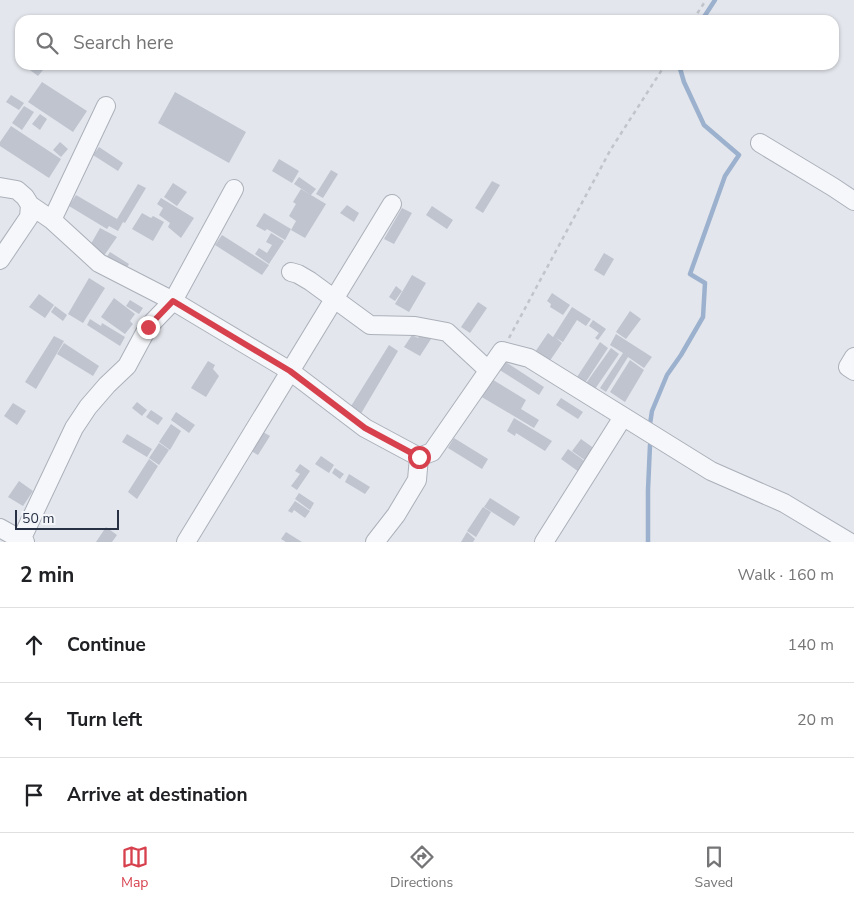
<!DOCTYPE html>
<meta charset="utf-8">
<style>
body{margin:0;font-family:"Nunito Sans",sans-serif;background:#f2f2f2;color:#202124}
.scale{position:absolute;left:15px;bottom:12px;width:104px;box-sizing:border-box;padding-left:5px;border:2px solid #293245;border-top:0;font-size:14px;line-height:18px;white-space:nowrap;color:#293245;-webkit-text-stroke:4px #f3f5f9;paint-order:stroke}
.stop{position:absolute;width:15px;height:15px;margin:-11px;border:4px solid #d7414e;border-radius:50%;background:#fff}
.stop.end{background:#d7414e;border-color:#fff;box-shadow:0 1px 5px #0008}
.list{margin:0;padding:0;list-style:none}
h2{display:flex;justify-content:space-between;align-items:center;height:65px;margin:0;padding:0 20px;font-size:21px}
h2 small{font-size:16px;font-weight:400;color:#757577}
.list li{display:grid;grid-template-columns:32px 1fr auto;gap:15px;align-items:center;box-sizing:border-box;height:75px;padding:0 20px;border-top:1px solid #e0e0e0}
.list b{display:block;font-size:19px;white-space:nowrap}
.list em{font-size:16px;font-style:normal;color:#757577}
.icon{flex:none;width:28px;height:28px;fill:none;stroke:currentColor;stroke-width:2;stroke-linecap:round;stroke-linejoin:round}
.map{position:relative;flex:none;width:854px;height:542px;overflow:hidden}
.search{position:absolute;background:#fff;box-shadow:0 1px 4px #0004;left:15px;right:15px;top:15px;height:55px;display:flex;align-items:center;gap:12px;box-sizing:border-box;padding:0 18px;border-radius:15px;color:#757577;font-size:19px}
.sheet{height:290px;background:#fff}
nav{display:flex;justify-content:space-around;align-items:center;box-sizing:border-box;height:70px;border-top:1px solid #e0e0e0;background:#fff;font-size:14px;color:#757577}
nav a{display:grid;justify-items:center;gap:2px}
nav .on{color:#d7414e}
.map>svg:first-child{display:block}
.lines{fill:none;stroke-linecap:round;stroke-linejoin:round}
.stream{stroke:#9cb1ce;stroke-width:4.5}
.building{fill:#bfc4cf}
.minor-casing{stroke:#abb0ba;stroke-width:20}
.path{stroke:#c1c4cb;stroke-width:2.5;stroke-dasharray:4 4;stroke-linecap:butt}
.minor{stroke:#f6f7fa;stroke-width:18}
.route{stroke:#d7414e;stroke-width:6}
</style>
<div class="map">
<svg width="854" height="542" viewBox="0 0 854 542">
<rect width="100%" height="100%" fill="#e3e6ec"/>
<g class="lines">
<path class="stream" d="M 702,20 L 715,0
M 650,424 L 652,411 L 667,375 L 681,355 L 703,317 L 705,283 L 690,274 L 725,176 L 739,155 L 704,125 L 684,82 L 679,65
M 648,542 L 648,490 L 650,445"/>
</g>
<path class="building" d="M 23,65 L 47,65 L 38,76 Z
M 42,82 L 87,111 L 73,132 L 28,102 Z
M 175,92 L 246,132 L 229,163 L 158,123 Z
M 11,95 L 24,103 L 19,110 L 6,102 Z
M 24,106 L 34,112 L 22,130 L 12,123 Z
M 40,114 L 47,119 L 40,130 L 32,124 Z
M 11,126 L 61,159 L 49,178 L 0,146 L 0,142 Z
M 60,142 L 68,149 L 61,157 L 53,150 Z
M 99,147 L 123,163 L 118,171 L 93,155 Z
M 279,159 L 299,171 L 292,183 L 272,171 Z
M 331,170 L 338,174 L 323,198 L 316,194 Z
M 299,177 L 316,189 L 311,195 L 294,184 Z
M 492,181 L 500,185 L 483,213 L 475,208 Z
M 173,183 L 187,192 L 177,206 L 164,197 Z
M 138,184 L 146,188 L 125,223 L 123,222 L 118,231 L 109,226 L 107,229 L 69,206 L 76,195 L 117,219 Z
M 301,189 L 326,204 L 305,238 L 291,230 L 296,221 L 289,216 L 296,204 L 293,202 Z
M 161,198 L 194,218 L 181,238 L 168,227 L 170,223 L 159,215 L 163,208 L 157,204 Z
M 347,205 L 359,213 L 354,222 L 340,213 Z
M 432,206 L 453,220 L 447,229 L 426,215 Z
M 402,208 L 412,213 L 394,244 L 384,239 Z
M 142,213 L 151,218 L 153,216 L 164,222 L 153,241 L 132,229 Z
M 264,213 L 291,229 L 285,240 L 267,229 L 265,231 L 256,226 Z
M 100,228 L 117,237 L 101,260 L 88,249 Z
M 271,233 L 284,241 L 269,264 L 255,254 L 259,248 L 267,253 L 272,245 L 266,242 Z
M 222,235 L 269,265 L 262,275 L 215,245 Z
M 110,252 L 129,264 L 124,272 L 104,261 Z
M 604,253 L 614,259 L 604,276 L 594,270 Z
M 412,275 L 426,283 L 409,312 L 395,304 Z
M 89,278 L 105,288 L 83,323 L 68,314 Z
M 396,286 L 402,291 L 395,301 L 389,297 Z
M 552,293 L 570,305 L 563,315 L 550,307 L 551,304 L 547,301 Z
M 39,294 L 54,305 L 45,318 L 29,307 Z
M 114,298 L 135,314 L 130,321 L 133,324 L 125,334 L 101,317 Z
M 130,300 L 143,308 L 139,314 L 126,306 Z
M 478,302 L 487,308 L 470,333 L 461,327 Z
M 55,306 L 67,315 L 63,321 L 51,312 Z
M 572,307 L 591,319 L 586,326 L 577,320 L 563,342 L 556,338 L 562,343 L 547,365 L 533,355 L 548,333 L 553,337 Z
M 630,311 L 641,319 L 626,339 L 616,332 Z
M 90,319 L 101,326 L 102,323 L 125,337 L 120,346 L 87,325 Z
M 593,320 L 606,329 L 598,340 L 595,338 L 599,333 L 589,326 Z
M 421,333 L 431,339 L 420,356 L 404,347 L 412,335 L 418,338 Z
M 616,334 L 652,357 L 644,368 L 628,357 L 606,392 L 600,388 L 623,353 L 610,345 Z
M 54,336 L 64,341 L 36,389 L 25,382 Z
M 600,342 L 608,348 L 585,383 L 577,377 Z
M 64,343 L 99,366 L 93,376 L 57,354 Z
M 389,345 L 398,351 L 359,417 L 348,411 Z
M 611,348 L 619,354 L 593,392 L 584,386 Z
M 630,360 L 644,370 L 625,402 L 610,392 Z
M 208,361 L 215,365 L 213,369 L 219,376 L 206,397 L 191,388 Z
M 504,361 L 544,387 L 539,395 L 498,369 Z
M 490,378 L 526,400 L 521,409 L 539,420 L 534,428 L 480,396 Z
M 561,398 L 583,412 L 578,419 L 556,405 Z
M 137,402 L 147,410 L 142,416 L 132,408 Z
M 13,403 L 26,411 L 17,425 L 4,416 Z
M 151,410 L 163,418 L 158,425 L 146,417 Z
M 176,412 L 195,425 L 189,433 L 171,420 Z
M 514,418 L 552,441 L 545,451 L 516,433 L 515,436 L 507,431 Z
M 171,424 L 181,431 L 170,450 L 159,442 Z
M 263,432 L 270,436 L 258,455 L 251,451 Z
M 127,434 L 152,449 L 147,457 L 122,442 Z
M 454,438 L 488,459 L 482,469 L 448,448 Z
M 581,439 L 595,449 L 586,461 L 572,451 Z
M 159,443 L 169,450 L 159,465 L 149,458 Z
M 568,449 L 586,462 L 579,472 L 561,459 Z
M 321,456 L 334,465 L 329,473 L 315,464 Z
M 149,459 L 158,466 L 137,499 L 128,492 Z
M 300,464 L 310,471 L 297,490 L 291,486 L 300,474 L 295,471 Z
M 335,468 L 344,474 L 340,479 L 332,473 Z
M 349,474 L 370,487 L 365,494 L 345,482 Z
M 19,481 L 33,491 L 23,506 L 8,497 Z
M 299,493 L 314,503 L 310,510 L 295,499 Z
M 490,498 L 520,517 L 514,526 L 484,507 Z
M 295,501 L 310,511 L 305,518 L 294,510 L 292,513 L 288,511 Z
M 483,507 L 491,512 L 476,537 L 467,531 Z
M 106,527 L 117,535 L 112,542 L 96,542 Z
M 286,532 L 302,542 L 286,542 L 281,539 Z
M 467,532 L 475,539 L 473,542 L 461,542 Z"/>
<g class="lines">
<g class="minor-casing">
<path id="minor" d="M 760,143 L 833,187 L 854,201
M 0,187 L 17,190 L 25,197 L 30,205 L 52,220 L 99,263 L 173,301 L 290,371 L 365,428 L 419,457 L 432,452 L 502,351 L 529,358 L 711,471 L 784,503 L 849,542
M 52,220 L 106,106
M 0,260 L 29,217 L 30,205
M 291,272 L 298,274 L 310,281 L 370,325 L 415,326 L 447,332 L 488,370
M 854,357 L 848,367 L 854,371
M 0,528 L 25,542
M 21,540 L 74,428 L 88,407 L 107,385 L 127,366 L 148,327 L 173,301 L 234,189
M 186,542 L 392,204
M 375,542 L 396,515 L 417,480 L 419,457
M 544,542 L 623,417"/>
</g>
<path class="path" d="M 693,20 L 706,0
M 509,338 L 611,149 L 665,65"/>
<use href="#minor" class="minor"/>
</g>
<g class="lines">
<path class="route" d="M 148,327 L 173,301 L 290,371 L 365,428 L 419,457"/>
</g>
</svg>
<div class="scale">50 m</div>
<div class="stop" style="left:419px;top:457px"></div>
<div class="stop end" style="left:148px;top:327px"></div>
<div class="search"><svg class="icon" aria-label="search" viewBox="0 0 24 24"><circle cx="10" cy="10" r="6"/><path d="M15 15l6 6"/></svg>Search here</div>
</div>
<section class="sheet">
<h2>2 min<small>Walk · 160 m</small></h2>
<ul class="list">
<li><svg class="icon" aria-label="ahead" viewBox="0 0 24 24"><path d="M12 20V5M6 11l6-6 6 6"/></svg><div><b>Continue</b></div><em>140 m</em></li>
<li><svg class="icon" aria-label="left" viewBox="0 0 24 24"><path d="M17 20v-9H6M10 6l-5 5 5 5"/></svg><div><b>Turn left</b></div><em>20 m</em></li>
<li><svg class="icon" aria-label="arrive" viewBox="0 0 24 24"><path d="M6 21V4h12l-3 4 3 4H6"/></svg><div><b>Arrive at destination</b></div></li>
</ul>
</section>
<nav>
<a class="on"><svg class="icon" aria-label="map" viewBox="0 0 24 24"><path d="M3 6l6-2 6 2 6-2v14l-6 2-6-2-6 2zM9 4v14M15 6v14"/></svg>Map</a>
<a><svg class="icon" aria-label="directions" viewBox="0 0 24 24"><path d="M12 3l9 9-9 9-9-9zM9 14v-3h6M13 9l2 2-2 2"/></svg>Directions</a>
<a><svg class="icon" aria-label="saved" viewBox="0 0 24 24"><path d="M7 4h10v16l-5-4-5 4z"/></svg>Saved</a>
</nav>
